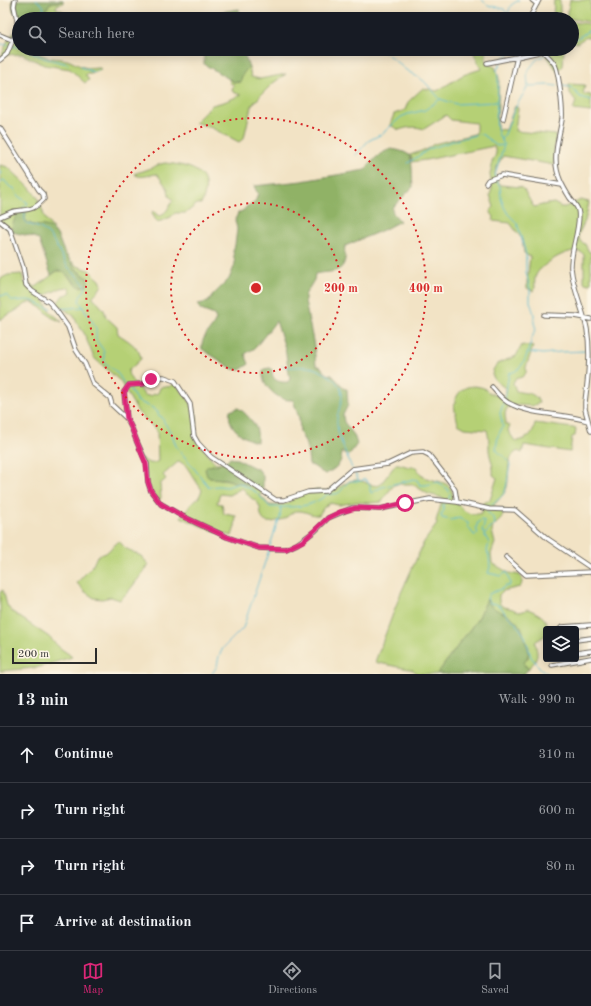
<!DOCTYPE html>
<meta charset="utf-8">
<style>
body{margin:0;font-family:"Old Standard TT",serif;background:#20242c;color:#f1f3f6}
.controls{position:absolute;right:12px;bottom:12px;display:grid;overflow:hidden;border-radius:4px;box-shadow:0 2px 10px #0003}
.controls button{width:36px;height:36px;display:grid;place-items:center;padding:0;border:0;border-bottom:1px solid #363941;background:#171b24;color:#f1f3f6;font:20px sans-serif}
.scale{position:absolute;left:12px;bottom:10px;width:85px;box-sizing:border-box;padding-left:4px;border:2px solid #2b2b2b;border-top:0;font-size:11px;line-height:14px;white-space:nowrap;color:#2b2b2b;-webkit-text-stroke:3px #fcf5e5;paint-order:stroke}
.stop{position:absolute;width:12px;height:12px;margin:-9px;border:3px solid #db2777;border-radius:50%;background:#fff}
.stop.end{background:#db2777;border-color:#fff;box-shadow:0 1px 4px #0008}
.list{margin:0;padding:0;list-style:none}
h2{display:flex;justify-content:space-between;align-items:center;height:52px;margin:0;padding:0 16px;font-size:17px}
h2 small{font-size:13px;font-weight:400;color:#9ea1a6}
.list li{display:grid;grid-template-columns:26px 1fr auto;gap:12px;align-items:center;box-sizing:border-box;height:56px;padding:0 16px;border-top:1px solid #363941}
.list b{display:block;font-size:15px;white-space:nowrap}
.list em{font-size:13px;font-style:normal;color:#9ea1a6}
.icon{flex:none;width:22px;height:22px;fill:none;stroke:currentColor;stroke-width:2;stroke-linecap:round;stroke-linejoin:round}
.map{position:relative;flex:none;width:591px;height:674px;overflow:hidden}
.search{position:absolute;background:#171b24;box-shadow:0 2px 10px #0003;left:12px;right:12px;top:12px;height:44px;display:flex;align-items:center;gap:10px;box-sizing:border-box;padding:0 14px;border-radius:22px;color:#9ea1a6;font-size:15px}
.sheet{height:276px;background:#171b24}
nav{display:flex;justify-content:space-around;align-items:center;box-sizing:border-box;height:56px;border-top:1px solid #363941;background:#171b24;font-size:11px;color:#9ea1a6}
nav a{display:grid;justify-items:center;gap:2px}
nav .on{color:#db2777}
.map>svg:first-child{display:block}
.green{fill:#b5d075;stroke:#707e50}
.forest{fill:#90b266;stroke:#5e6e48}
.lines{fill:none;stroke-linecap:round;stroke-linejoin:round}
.stream{stroke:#54b8d3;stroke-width:1}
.minor-casing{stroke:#716b61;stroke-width:5.5}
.minor{stroke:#fff;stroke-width:3.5}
.route{stroke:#db2777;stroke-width:5}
.ring{fill:none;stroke:#d62828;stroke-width:2;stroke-dasharray:2 4}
.centre{fill:#d62828;stroke:#fcf5e5;stroke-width:2}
.ring-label{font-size:12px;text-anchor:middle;font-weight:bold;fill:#d62828;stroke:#fcf5e5;stroke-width:3.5;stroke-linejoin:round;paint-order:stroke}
</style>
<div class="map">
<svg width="591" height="674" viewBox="0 0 591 674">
<rect width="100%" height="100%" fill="#fcf5e5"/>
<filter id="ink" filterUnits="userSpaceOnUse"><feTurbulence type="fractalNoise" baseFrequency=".025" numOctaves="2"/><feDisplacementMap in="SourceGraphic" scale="8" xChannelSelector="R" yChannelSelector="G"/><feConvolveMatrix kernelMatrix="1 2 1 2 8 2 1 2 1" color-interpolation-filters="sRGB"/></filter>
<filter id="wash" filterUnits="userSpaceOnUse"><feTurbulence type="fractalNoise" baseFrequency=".012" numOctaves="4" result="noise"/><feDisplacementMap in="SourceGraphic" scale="16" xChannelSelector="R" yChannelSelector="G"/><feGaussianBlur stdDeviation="0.9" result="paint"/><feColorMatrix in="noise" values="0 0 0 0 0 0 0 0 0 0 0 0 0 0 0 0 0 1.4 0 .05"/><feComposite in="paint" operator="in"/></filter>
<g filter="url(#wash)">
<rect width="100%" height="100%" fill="#f2e3c5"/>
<path class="green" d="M 554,0 L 560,0 L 560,17 L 562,19 L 553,19 Z
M 570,0 L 591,0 L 591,22 L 566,18 Z
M 64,1 L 64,3 L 57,5 L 56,8 L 80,19 L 45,19 L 45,11 L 50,3 Z
M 572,22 L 591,24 L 591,38 C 585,36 582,40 577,43 L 572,41 Z
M 14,32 C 20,35 19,43 19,49 L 30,49 C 36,54 43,54 48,58 C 53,58 66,59 70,61 C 76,64 81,67 88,68 C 92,69 96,68 100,68 L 101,70 L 91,74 L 86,74 L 86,76 L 89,80 L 85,83 L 70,69 L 44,65 L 22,54 L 6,55 L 1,57 L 8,40 Z
M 469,49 L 486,49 L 486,60 L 488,64 L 495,67 L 499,78 L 497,129 L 506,130 L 515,106 L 518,108 L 515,131 L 556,135 L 554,148 L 554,165 L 503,156 C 496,168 490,174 501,185 L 520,187 L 524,190 L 533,206 L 535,207 C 540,205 548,204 554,203 L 561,207 L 565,207 L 581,200 L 589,202 L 585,221 L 578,235 L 580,241 L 585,244 L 589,252 L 591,252 L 591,284 L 584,283 L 584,255 C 576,242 541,264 536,275 C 534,279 535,283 535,288 L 533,291 L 527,288 L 527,282 L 530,257 L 524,253 L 522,239 L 510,223 L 493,221 L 494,217 L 490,211 L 494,207 L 490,195 L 492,188 L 490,174 L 492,167 L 492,162 L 496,154 L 494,146 L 426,160 L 411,162 L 412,158 L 410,155 L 427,149 L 434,144 L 474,134 L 476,133 L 476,123 L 451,120 L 446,115 L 424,129 C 415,126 408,127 399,130 L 390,125 L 394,114 L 405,110 L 408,102 L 423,88 L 437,91 L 463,75 L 481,69 L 474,53 Z
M 551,49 L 564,49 L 563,66 L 559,70 L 557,71 L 545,53 Z
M 249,67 L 251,77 L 260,79 L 286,74 L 273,83 L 259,97 L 259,98 L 256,100 L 251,107 L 244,138 L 239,142 L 212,128 L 195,122 L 212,105 L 224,102 L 241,95 L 233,92 L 232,89 L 234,85 L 230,83 L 229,79 L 234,82 L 239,83 L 244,71 Z
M 569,84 L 585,85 L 583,94 L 591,95 L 591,112 L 573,110 L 576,101 L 569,92 Z
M 165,163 C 183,165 209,168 205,192 C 204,196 204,200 201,204 L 197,204 L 186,213 L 175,213 L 171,217 L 158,222 L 155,219 L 152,212 L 154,211 L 157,215 L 161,216 L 167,210 L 173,200 L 169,196 L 168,189 L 157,174 C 148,175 141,179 134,174 C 137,172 142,172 146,170 C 153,168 157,164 165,163 Z
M 0,165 L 8,167 L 30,188 L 38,198 L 45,218 L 53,229 C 43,224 34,229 25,220 L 26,214 L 16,217 L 12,229 L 0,222 Z
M 71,261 L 77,266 L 89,270 L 94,275 L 100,280 L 102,285 L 99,290 L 93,296 L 93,297 L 104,310 L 106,317 L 117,327 L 118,334 C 127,340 140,347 141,359 L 128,371 C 128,380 140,387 144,395 L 149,396 L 158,393 L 160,388 L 163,386 L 170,387 L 174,383 L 176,384 C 183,394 194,404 197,416 C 198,422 194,432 195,439 L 212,459 L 216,463 L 225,461 L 224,463 L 212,465 L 210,478 C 229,479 246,483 263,491 L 260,495 L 269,505 C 287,507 292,498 306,492 C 315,488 323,492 331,490 C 339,489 344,483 351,481 C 363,477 369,488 380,485 L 396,464 L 399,464 L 409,467 L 416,467 C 418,470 421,475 424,477 C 437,483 454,479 453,500 L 455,501 C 464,511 468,517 482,513 L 483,503 L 490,500 L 497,478 L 493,475 C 494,465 490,459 489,450 C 489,442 489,437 487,430 L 465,428 L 458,424 C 457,417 453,408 455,401 C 460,386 471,384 484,388 C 489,395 497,395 505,397 L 506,389 L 496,381 L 492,375 C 493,361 507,361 516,356 L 522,345 L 533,347 L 526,367 L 526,373 L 522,377 L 515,379 L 513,383 L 516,391 C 525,394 535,391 539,403 L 532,406 L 517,405 L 508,407 C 504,413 505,415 506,422 L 505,424 L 510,426 L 508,431 L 515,441 C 527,440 533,435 535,423 L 573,428 L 576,429 L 575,436 L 572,437 L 570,452 L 524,445 L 522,453 L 518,451 C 505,457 510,475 507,487 C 505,494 498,500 494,505 L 495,508 L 505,510 L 501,519 L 493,527 L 492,531 L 495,543 L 491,554 L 492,563 L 509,573 L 520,575 C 522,580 523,583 520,587 L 503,591 L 499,595 C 498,605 501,607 509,608 C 519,610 516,615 528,609 C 539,614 547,617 548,629 L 546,629 L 546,635 L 535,642 C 538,655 539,658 529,668 L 525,666 L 524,662 L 528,658 L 529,647 L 524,640 L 523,632 L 507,614 L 500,613 L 492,608 L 487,600 L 479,617 L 437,674 L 418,674 L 413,670 L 379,663 L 375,662 L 400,595 L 424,542 L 437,524 L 436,521 L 443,498 L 428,494 L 412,484 L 397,484 L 394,485 L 386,495 L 382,502 L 369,503 L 356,502 L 339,505 L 330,503 L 324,507 L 319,515 C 311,516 305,510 297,511 C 292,511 289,516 284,519 C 281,520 276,521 272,522 C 258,524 262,510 259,505 C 257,501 254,500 250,497 C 247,494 245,490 242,488 L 229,495 L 220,494 L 217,503 L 222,504 L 224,514 L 236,516 L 235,526 L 232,536 L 205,528 L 181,517 L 192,503 L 199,497 L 202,490 L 186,466 L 179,461 L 163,475 L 166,479 L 160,484 L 161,498 L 157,503 C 150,495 144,486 144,474 C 144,466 144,466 141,458 C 147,462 151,466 158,461 L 157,431 L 138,412 L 120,381 L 101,364 L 94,358 L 84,333 L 77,323 L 74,316 L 57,304 L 63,295 L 66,295 L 71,292 L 69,287 L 61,288 L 42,297 L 50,311 L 62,322 L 51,317 L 43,309 L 32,302 C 25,303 23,307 17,310 C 11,314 5,315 0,320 L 0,279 L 8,275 L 22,274 L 24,282 L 36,287 L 57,271 L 63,271 L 76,285 L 88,278 L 77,270 Z
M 119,541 L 125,548 L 141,556 L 149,565 L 128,592 L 120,600 L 111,597 L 102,599 L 94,598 L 84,591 L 77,583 L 93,565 L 97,556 L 106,553 Z
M 3,590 L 7,605 L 11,611 L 49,637 L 60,648 L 70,655 L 72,657 L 36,668 L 0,671 L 0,592 Z"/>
<path class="forest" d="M 12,0 L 63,0 L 64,1 L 50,3 L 45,11 L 45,19 L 22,19 L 13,11 Z
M 239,9 L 240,19 L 209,19 L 210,14 Z
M 204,49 L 242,49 L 249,67 C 244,72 241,75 241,82 L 234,82 L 204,64 Z
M 391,149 C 397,150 404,151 409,155 C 413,158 412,180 413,187 L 392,208 L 393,213 L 400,221 L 383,230 L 345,246 C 344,251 345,254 345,259 C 343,275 325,271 315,274 L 314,280 L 305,295 L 305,301 L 314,346 L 316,365 L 321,367 L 326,374 L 332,375 L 345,389 L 347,389 L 348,405 L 343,415 L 344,422 L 354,435 L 357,444 L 349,455 L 341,452 C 341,454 342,457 341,459 C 340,466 331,471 326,474 C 319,472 315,465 309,465 C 308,452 307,443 300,433 L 299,418 L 293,400 C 290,400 286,400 283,399 C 274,396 258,380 264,369 L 270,368 L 272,369 C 271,380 278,383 288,382 L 290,379 L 285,348 L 276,321 L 255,348 L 245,354 L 249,364 L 240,370 L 233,369 L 202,349 C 200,336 213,330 216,319 L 214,315 L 201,310 L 198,306 L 198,304 L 208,302 L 213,295 L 229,279 L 234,267 L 235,264 L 233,251 L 235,245 L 237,229 L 235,220 L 238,213 L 244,210 L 247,206 C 255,204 255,202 258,194 L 254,186 L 302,181 L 365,170 C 373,160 379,153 391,149 Z
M 23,211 L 26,211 L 25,220 C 35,229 42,223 51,228 C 61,235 60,249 68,257 C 71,261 73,266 77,270 C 82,276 91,276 87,286 L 79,287 L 63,271 L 57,271 L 51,275 L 39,240 L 34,237 L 12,232 L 11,230 C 14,223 14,213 23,211 Z
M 238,408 C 244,411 257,425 257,432 C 258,435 257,439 257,442 C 243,439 226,426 230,411 Z
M 230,458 L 237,459 L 259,470 L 263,476 L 263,490 L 249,484 L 237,483 L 226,479 L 210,478 L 207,476 L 205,469 L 208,466 L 222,464 Z
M 487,599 C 491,609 497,610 506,614 C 512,616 519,624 522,629 C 524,633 523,637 525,641 C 530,651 530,654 524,663 L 525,666 L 529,668 L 524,674 L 437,674 L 479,617 Z"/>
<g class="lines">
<path class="stream" d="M 36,0 L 43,5 L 45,19
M 482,0 L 488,5 L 504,9 L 510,19
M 507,16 L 511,5 L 519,0
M 572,39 L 578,38 L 591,29
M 0,44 L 9,45
M 12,46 L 19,47
M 25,49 L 44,58 L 68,64
M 381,49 L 406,70 L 424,81 L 440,99 L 456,104 L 497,102
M 548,53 L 553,49
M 268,56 L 277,49
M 503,58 L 508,55 L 511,49
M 501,62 L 497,70 C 501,91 493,112 498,133 C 499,137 502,141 504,144
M 81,67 L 93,72 L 100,70
M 529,86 L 549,85 L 557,86
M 561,86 L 571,87 L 580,97 L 591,100
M 501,139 L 505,134 L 514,110 L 528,86 L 527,73 L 530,68 L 537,59 L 545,55
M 356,155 L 368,141 L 382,134 L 401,117 L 408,114 L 425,110 L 440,99
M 408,163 L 429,149 L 456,140 L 479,134 L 483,135 L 497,146 L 503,145
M 0,170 L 2,173 L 0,176
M 495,177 C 497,166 501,155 504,145
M 496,180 L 500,186 L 501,198 L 504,207 L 508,214 L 517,223 L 524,247 L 526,255 L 526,272 L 530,289 L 530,302 L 534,314 L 534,323 L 536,329 C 528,342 528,371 509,373 L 505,399
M 0,182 L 4,180 L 10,187 L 14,188 L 18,196 L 28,203 L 23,208
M 25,211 L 25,222 C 34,228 40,225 49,235 C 57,244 61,257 68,267 C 74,274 83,280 86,288 L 80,297 L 79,301 L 94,324 L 96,328 L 96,340 L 104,351 C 104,371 106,361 117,373 C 121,377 122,382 126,386
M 0,296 L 6,295 L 13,301 C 20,301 27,299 33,301 C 39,303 44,308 51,308
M 58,309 L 83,307
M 528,352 L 543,354 L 560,352 L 588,351
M 282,366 C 292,369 303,365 313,368 C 325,372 343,382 342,397 C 341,406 336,415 337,424 C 337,434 348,459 352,468
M 129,388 L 137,401 L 153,408 L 155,411 L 158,412 L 158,415 L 162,417 L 164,422 L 172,434 L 176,446 L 209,487 L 219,486 L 227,487 L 239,483 L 256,492 L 270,507 C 291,507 311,509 327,494 C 343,495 339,491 349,481 L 361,481 L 365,479 L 370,485 L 370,490 L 371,493 L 382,487 L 414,479 L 417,480 L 420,485 L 427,485 L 437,482 L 440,483 L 449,491 L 450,496 L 448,500
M 354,471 L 359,481
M 446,502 L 443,505 L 444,510 L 441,515 L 442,518 L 451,520 L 459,518 L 468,523 L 468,527 L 474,535 L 478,534 L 476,528 L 478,522 L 482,520 L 484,521 L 484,526 L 482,530 L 489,543 L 487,551 L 489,556 L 490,567 L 488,573 L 501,576 L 507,572 L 510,584 L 509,586 L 505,586 L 503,588 L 489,594 L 487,599 L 490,603 L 496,604 L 501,607 L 505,613 L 515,622 L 525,636 L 531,657 L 541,669 L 548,674
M 487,507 L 488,505 C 495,504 505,495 506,488 C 508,480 508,473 510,465 C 509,457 500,456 496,449 L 498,436 L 503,426 L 500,413 L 504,402
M 485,534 L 495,524 L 494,519 L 486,510
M 270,546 L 276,527 L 280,518 L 281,507
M 212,674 L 217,666 L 219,656 L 223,648 L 243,628 L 269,550"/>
</g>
</g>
<g filter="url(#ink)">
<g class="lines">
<g class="minor-casing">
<path id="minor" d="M 532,0 L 537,4
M 529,19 L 539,0
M 0,35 L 12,40
M 541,49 C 545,54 552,59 555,65 C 559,73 563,110 562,119 C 560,133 555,147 556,161 C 556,175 563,187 570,198 C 573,202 577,206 578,210 C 582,224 570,251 571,268 C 573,290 583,308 587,329 C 591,353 588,378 585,402 L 585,409 L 591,431
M 0,60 L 7,54 L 17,30 L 17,20 L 14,6 L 15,0
M 487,63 L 517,57
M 503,119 L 517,57 L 543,51
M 0,128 L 39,190 L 43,194 L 44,199 C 33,211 29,209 15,211 C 10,212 5,215 0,217
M 486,183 L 488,180 L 502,175 L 562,185
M 0,221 L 10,229 L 23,267 L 26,285 L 32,291 L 49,302 L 56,310 L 68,327 L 76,350 L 85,364 L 93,384 L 110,398 L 112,405 L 127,419 L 132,429 L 137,442 L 147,464 L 148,482 L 151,491 L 161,504 L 182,516 L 227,537 L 259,548 L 278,549 L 286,549 L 297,544 L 315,531 L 328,518 L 352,508 L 380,509 L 430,499 L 457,502 L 489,509 L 515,510 L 548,539 L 591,568
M 544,315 L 575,316 L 591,319
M 492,387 C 498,394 504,402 513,405 C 536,416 564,413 588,421
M 127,419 L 124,392 L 129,385 L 143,384 L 155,377 L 164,377 L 175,381 L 190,404 L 194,436 L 198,443 L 211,457 L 276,500 L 284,500 L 308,492 L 326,491 L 352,469 L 388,464 L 411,453 L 423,452 L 429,455 L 450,482 L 455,490 L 457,502
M 506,557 L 526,575 L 591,572
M 560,629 L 562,627 L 591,625
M 576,640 L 591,638
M 576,653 L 591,651
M 552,665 L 591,658"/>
</g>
<use href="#minor" class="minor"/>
</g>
</g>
<g class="lines" filter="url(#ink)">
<path class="route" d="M 151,379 L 143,384 L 129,385 L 124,392 L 127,419 L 132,429 L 137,442 L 146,464 L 148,482 L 151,491 L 161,504 L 182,516 L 227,537 L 259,548 L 286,549 L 303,541 L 328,518 L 340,512 L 356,508 L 380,509 L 405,503"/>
</g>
<g class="ring">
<circle cx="256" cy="288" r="85"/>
<circle cx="256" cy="288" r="170"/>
</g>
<circle cx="256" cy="288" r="6" class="centre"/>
<g class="ring-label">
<text x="341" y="292">200 m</text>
<text x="426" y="292">400 m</text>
</g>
</svg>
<div class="controls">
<button><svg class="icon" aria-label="layers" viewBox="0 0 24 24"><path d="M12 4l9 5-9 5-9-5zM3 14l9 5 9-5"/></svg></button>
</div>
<div class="scale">200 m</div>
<div class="stop" style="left:405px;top:503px"></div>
<div class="stop end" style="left:151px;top:379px"></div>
<div class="search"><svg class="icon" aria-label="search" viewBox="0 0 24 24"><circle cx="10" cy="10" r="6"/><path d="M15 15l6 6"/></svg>Search here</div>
</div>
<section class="sheet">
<h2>13 min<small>Walk · 990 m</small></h2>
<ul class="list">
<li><svg class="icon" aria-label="ahead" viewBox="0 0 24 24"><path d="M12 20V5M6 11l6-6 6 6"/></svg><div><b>Continue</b></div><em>310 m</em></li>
<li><svg class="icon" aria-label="right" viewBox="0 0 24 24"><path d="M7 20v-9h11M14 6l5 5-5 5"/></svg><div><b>Turn right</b></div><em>600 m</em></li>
<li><svg class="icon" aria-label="right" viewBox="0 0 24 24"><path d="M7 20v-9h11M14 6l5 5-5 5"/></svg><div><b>Turn right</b></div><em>80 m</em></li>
<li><svg class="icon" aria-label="arrive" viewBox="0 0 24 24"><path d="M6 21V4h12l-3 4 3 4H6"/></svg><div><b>Arrive at destination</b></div></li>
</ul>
</section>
<nav>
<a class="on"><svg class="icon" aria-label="map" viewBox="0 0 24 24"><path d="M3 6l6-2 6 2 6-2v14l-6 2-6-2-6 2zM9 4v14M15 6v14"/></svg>Map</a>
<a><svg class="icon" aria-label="directions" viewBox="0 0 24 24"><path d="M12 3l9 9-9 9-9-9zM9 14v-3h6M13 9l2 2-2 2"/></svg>Directions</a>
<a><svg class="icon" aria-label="saved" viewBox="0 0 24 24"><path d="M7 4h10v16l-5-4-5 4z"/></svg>Saved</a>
</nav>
